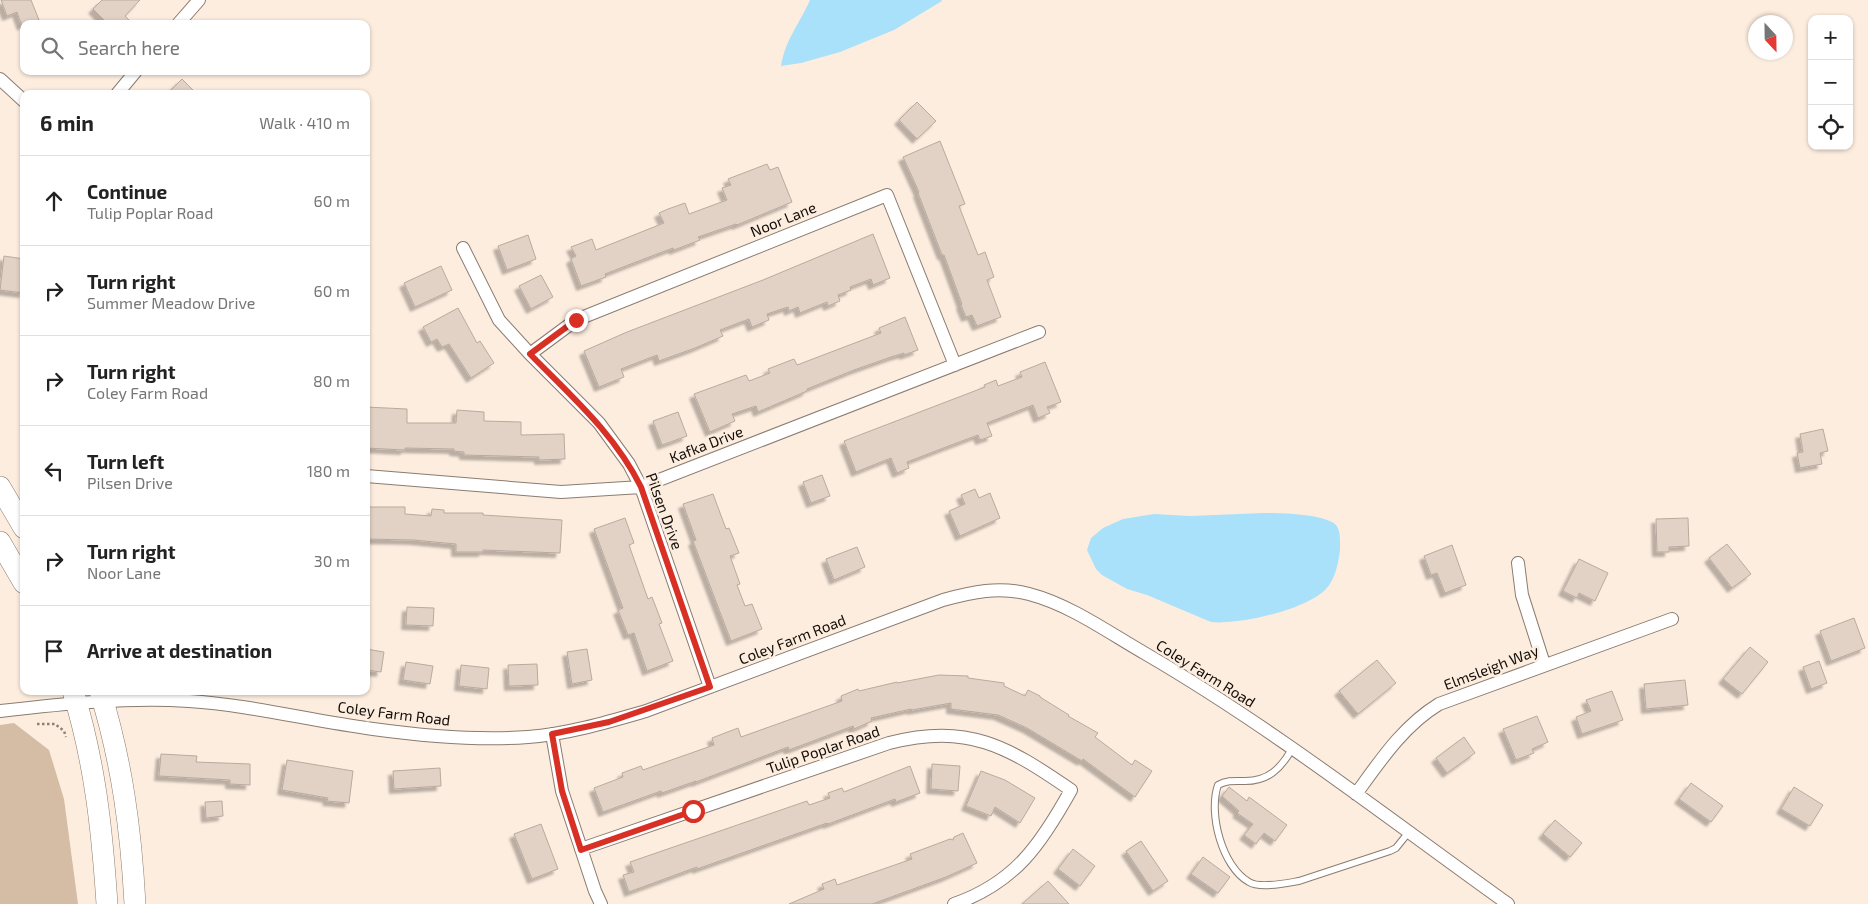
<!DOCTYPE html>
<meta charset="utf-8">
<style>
body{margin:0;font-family:"Exo 2",sans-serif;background:#f6f6f6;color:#222}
.controls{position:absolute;right:15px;top:15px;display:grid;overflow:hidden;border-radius:10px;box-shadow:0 1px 4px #0004}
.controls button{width:45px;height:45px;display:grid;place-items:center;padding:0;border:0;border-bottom:1px solid #e0e0e0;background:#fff;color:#222;font:25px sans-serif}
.compass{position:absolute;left:1748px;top:15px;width:45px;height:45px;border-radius:50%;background:#fff;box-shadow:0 1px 4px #0004;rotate:158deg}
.stop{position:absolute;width:15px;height:15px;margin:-11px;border:4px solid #d93025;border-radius:50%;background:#fff}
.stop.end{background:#d93025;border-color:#fff;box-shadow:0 1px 5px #0008}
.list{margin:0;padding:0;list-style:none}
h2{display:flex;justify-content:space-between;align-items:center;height:65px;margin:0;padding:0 20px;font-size:21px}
h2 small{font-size:16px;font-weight:400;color:#767676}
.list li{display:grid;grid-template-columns:32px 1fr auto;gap:15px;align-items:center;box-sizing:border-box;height:90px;padding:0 20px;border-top:1px solid #e0e0e0}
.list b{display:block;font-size:19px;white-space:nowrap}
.list p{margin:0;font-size:16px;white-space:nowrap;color:#767676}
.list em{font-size:16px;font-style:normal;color:#767676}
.icon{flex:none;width:28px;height:28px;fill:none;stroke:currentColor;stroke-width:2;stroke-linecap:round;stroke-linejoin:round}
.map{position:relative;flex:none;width:1868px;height:904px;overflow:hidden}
.search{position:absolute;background:#fff;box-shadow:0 1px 4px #0004;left:20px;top:20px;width:350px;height:55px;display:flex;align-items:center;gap:12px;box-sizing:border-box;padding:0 18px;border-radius:10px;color:#767676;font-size:19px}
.panel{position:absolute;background:#fff;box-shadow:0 1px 4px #0004;left:20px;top:90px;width:350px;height:605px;border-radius:10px}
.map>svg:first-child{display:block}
.green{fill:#d5bca5}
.water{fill:#a8e1f9}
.building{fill:#e2d2c5;stroke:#b9aa9d;filter:url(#shadow)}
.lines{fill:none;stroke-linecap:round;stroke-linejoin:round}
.service-casing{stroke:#8a7c70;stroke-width:8}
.minor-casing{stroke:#8a7c70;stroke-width:14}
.trunk-casing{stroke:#8a7c70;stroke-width:22}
.path{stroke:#8a8076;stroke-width:2.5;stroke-dasharray:2.5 2.5;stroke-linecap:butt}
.service{stroke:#fff;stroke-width:6}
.minor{stroke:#fff;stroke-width:12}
.trunk{stroke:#fff;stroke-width:21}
.route{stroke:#d93025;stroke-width:6}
.labels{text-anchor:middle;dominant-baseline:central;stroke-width:5;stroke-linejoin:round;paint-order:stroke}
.street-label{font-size:15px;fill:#120d08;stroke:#fdeddf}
</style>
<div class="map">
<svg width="1868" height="904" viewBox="0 0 1868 904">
<defs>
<filter id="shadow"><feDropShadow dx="-4.5" dy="4.5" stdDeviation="1" flood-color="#0004"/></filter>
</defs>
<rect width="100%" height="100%" fill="#fdeddf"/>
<path class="green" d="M 14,723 L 49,750 L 64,799 L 78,904 L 0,904 L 0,725 Z"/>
<path class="water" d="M 810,0 L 941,0 L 942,1 L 894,30 L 840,52 L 801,63 L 781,66 C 785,40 800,23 810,0 Z
M 1264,513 C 1281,513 1322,514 1335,524 C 1341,529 1340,543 1340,550 C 1338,563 1336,578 1326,589 C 1306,610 1239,625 1211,622 L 1147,595 L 1127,589 L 1102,575 L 1096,569 L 1087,550 L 1091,538 L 1103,528 L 1123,519 L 1154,514 L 1190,516 Z"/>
<path class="building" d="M 1,0 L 31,0 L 39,20 L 24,24 L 22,26 L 17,12 L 7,16 Z
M 102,0 L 140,0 L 125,16 L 133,24 L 108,24 L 93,9 Z
M 182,79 L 197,94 L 167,94 Z
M 917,102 L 936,121 L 917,139 L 899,120 Z
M 940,141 L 965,204 L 959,206 L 978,255 L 985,252 L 994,277 L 987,280 L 1001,317 L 977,326 L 972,315 L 966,317 L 961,305 L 962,304 L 944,255 L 942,255 L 918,193 L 919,192 L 903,157 Z
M 767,164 L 770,170 L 778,167 L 792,202 L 737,225 L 736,224 L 698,237 L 700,240 L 674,250 L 673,248 L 636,262 L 605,274 L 606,277 L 581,286 L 571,259 L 576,256 L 571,247 L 592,239 L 596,250 L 664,223 L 659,213 L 668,209 L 685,203 L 689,214 L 727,200 L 722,188 L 731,185 L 728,179 Z
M 873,234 L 890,278 L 873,285 L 871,279 L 850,287 L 851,290 L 838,295 L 840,301 L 828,306 L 827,302 L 800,313 L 798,307 L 789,311 L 788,307 L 767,314 L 769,320 L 752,327 L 749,319 L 720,330 L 723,336 L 695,348 L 659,361 L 657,355 L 621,369 L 624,377 L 599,387 L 584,351 L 627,332 L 763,280 Z
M 528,235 L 536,259 L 507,270 L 498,246 Z
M 4,256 L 24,259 L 24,293 L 0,290 Z
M 441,266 L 452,290 L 415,307 L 404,283 Z
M 541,275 L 553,297 L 531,309 L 519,286 Z
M 458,308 L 477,343 L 480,341 L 494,363 L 471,378 L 449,344 L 442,347 L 437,339 L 431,342 L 423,327 Z
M 905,317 L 918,350 L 904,355 L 904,353 L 891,357 L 854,370 L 807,389 L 807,391 L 758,412 L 756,406 L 732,414 L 735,421 L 710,432 L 694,394 L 746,375 L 749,381 L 770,373 L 768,369 L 794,359 L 797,365 L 881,333 L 879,328 Z
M 1045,362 L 1061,402 L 1047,407 L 1050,413 L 1038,418 L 1033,405 L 987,423 L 992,436 L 980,440 L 978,435 L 946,447 L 907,462 L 909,468 L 897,473 L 891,458 L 856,472 L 844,441 L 985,387 L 984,385 L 996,380 L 998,386 L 1022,377 L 1020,372 Z
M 366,407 L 407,409 L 407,423 L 456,423 L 457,410 L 484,412 L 484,421 L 521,422 L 521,435 L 564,434 L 565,459 L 539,460 L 539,457 L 464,455 L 464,452 L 454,451 L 454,449 L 405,448 L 405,450 L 366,448 Z
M 678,412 L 687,436 L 662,445 L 653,421 Z
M 1823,429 L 1828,451 L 1820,453 L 1822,464 L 1800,468 L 1797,453 L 1803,452 L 1800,434 Z
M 822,475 L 830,496 L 811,503 L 803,482 Z
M 975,489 L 979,498 L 990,493 L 1000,518 L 960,536 L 949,511 L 965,504 L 961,495 Z
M 713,494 L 726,529 L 729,528 L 739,553 L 730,556 L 740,584 L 737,585 L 745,606 L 752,604 L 762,629 L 731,641 L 693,541 L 696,540 L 683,504 Z
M 366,507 L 405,507 L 405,514 L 431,516 L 432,509 L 444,510 L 444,513 L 483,513 L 483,515 L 562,520 L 560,553 L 483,550 L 483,552 L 456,552 L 456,544 L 414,540 L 366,539 Z
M 625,518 L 634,543 L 629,545 L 648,599 L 652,597 L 662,623 L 659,624 L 673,661 L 647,671 L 634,633 L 628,635 L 618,610 L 623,608 L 594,529 Z
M 1688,518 L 1689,546 L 1669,547 L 1669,552 L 1657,552 L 1656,519 Z
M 1727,544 L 1751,574 L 1732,588 L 1709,558 Z
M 1452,545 L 1466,585 L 1445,593 L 1437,573 L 1431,575 L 1424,556 Z
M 857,547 L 865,567 L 834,580 L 826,559 Z
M 1579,559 L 1608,573 L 1595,601 L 1579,593 L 1577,598 L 1563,591 Z
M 407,607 L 434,608 L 433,626 L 406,625 Z
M 1854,618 L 1865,648 L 1831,661 L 1820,631 Z
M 1750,647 L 1768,662 L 1742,694 L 1723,679 Z
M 366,649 L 384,652 L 381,672 L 366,670 Z
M 587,649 L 592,680 L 572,684 L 567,652 Z
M 1377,660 L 1396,683 L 1358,714 L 1339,691 Z
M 1819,661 L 1827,683 L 1811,689 L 1803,667 Z
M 406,662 L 433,666 L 430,684 L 403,680 Z
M 537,664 L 538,685 L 509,686 L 508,665 Z
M 461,665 L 489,668 L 487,689 L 459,686 Z
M 939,675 L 968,676 L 968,678 L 1004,683 L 1004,686 L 1025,696 L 1028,690 L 1040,696 L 1040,697 L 1069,715 L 1068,716 L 1098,733 L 1095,737 L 1132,765 L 1135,760 L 1152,771 L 1135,797 L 1083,759 L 1082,761 L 1027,728 L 998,715 L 951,709 L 951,703 L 912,710 L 911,709 L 871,718 L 872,721 L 854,729 L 853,726 L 789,750 L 788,747 L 696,782 L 696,781 L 662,793 L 661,791 L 603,812 L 594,788 L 623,777 L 622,773 L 641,766 L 643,770 L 714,745 L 712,738 L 738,728 L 741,737 L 842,701 L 841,696 L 858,689 L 859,691 L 897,682 L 897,683 Z
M 1685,680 L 1688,705 L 1646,709 L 1644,684 Z
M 1612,691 L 1623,720 L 1582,734 L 1576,717 L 1591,711 L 1586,700 Z
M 1537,716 L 1548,742 L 1532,749 L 1534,753 L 1516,760 L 1503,729 Z
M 1464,737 L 1475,753 L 1447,773 L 1436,758 Z
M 161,754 L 197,756 L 196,762 L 250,764 L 250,785 L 230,784 L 230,780 L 159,776 Z
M 287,760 L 353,771 L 349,803 L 327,801 L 328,798 L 282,790 Z
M 932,764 L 960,766 L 958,791 L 931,789 Z
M 910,766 L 920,793 L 896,802 L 895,799 L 828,824 L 827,823 L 697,869 L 697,867 L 629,892 L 623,875 L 634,872 L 630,862 L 807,801 L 809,805 L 830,798 L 828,793 L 842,788 L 844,792 Z
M 440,768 L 441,786 L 394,789 L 393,771 Z
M 981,771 L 1005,780 L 1035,798 L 1020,823 L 995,807 L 991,816 L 966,806 Z
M 1691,783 L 1723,806 L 1711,822 L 1679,799 Z
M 1229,787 L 1247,801 L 1249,797 L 1287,825 L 1275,841 L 1264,833 L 1256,844 L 1244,835 L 1253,824 L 1237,813 L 1239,811 L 1222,796 Z
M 1794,787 L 1823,805 L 1810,826 L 1781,809 Z
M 222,801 L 223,816 L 206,818 L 205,802 Z
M 1555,820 L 1582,843 L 1570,857 L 1543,834 Z
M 541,824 L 558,869 L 532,879 L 514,834 Z
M 963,833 L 977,863 L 946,877 L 872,904 L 789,904 L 824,889 L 822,884 L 835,879 L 837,885 L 912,859 L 910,854 L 950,839 L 953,840 L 954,837 Z
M 1141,841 L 1168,881 L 1153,891 L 1126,851 Z
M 1073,849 L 1095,866 L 1080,886 L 1058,869 Z
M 1203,857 L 1230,877 L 1218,893 L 1191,874 Z
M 1048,881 L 1069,904 L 1022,904 Z"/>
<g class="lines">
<g class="service-casing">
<path id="service" d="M 1292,749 C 1281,768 1269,781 1245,781 C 1235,781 1227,780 1218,785 C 1208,813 1222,867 1249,882 C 1260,889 1287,883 1299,881 L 1390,851 L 1396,848 L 1408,833"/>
</g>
<g class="minor-casing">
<path id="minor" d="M 178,24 L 199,0
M 0,79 L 24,101
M 117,94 L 136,71
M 463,248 L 499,320 L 530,354 L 599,423 L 629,464 L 641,487 L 710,687
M 530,354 L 576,320 L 887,195 L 955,365
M 366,476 L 561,492 L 641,487 L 1039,332
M 1518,563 L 1522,595 L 1544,664
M 0,711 C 62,704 126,697 189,701 C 251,705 311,721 373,729 C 424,736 476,741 528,737 C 568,734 608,722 646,711 L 943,600 C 972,592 999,586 1029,594 C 1071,605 1109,633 1146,654 C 1273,728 1389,819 1508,904
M 552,734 L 562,791 L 595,891 L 601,904
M 1356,794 C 1380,761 1403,726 1439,704 L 1672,619
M 581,849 L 889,743 C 968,723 1007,746 1071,790 C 1041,844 1015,883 954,904"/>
</g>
<g class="trunk-casing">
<path id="trunk" d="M 0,487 L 24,528
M 0,542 L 24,583
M 73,691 C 95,763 102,829 107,904
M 100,691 C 122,762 131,830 135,904"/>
</g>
<path class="path" d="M 37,724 L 55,724 L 64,731 L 66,737"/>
<use href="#service" class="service"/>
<use href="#minor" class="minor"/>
<use href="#trunk" class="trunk"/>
</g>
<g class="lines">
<path class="route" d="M 576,320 L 530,354 C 572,397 614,433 641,487 L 710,687 L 609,722 L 552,734 L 562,791 L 581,850 L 693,811"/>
</g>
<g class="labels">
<g class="street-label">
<text transform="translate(783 219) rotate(-22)">Noor Lane</text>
<text transform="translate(706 444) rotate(-21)">Kafka Drive</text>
<text transform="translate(665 511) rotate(70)">Pilsen Drive</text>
<text transform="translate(792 639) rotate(-21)">Coley Farm Road</text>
<text transform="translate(1491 667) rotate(-21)">Elmsleigh Way</text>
<text transform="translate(1206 673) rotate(32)">Coley Farm Road</text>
<text transform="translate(394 713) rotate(7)">Coley Farm Road</text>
<text transform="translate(823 749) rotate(-19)">Tulip Poplar Road</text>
</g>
</g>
</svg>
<div class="controls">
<button>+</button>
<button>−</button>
<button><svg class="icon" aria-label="locate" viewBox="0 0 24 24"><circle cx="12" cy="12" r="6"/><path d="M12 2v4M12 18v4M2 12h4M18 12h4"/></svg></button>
</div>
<svg class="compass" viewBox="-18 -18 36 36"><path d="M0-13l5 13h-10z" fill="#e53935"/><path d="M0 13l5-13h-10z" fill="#767676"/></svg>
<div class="stop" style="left:693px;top:811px"></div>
<div class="stop end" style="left:576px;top:320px"></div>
<div class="search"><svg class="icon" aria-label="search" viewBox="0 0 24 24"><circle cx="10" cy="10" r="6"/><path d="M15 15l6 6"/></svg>Search here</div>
<section class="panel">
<h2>6 min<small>Walk · 410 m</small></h2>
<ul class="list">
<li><svg class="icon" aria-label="ahead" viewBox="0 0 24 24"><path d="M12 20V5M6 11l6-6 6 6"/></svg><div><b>Continue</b><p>Tulip Poplar Road</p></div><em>60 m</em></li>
<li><svg class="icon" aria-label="right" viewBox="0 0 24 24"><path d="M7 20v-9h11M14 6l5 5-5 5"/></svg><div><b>Turn right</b><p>Summer Meadow Drive</p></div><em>60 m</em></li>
<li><svg class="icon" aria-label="right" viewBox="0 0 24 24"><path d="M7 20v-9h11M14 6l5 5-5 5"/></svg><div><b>Turn right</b><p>Coley Farm Road</p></div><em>80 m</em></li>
<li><svg class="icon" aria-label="left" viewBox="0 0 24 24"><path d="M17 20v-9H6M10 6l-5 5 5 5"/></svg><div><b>Turn left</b><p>Pilsen Drive</p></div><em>180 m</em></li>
<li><svg class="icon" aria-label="right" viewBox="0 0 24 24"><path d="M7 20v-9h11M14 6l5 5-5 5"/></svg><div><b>Turn right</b><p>Noor Lane</p></div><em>30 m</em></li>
<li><svg class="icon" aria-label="arrive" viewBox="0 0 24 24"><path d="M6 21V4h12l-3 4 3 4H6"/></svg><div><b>Arrive at destination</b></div></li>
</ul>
</section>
</div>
